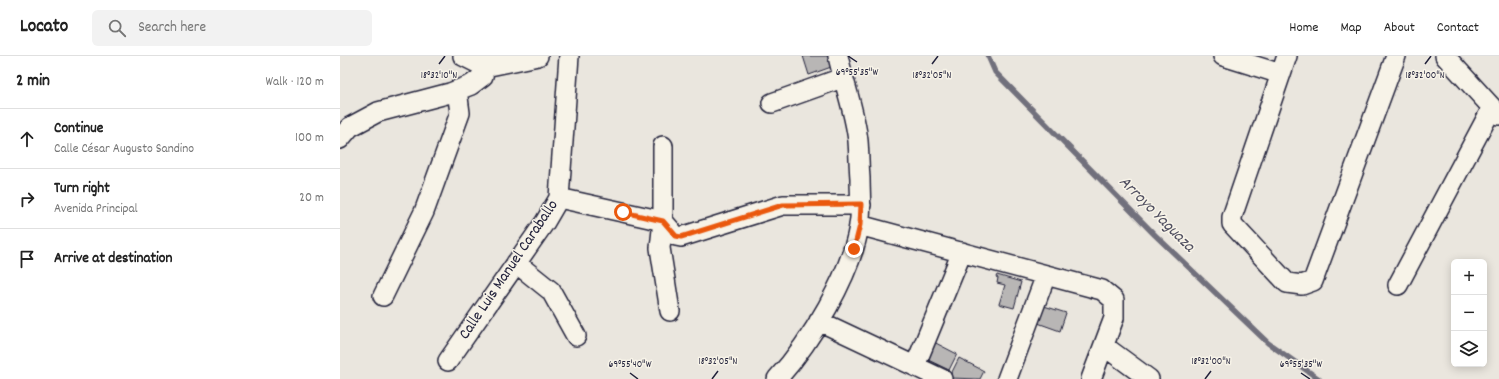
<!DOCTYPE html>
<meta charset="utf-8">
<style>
body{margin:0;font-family:Dekko,sans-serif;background:#f2f2f2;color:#222}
.controls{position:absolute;right:12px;bottom:12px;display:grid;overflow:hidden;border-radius:6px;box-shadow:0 2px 10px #0003}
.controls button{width:36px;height:36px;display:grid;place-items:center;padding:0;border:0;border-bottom:1px solid #e0e0e0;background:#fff;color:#222;font:20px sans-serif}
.stop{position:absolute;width:12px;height:12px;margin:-9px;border:3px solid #ea580c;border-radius:50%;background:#fff}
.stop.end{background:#ea580c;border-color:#fff;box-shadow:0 1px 4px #0008}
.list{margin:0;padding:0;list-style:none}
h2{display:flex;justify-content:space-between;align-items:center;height:52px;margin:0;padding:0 16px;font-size:17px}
h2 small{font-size:13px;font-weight:400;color:#767676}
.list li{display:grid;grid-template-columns:26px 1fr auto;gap:12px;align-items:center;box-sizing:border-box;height:60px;padding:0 16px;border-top:1px solid #e0e0e0}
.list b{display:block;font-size:15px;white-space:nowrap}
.list p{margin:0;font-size:13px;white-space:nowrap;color:#767676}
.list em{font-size:13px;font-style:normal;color:#767676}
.icon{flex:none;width:22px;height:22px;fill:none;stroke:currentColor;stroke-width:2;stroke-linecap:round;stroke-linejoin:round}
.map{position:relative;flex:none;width:1159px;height:323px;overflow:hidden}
header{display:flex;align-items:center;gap:24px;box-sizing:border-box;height:56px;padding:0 20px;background:#fff;border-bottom:1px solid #e0e0e0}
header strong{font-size:19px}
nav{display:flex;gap:22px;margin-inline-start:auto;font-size:14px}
.search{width:280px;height:36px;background:#f2f2f2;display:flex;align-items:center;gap:10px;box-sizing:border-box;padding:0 14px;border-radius:6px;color:#767676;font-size:15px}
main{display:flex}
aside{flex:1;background:#fff}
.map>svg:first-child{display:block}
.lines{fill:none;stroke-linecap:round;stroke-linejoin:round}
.stream{stroke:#716f7b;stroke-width:5.5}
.building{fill:#b8b6b5;stroke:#22223b}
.minor-casing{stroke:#22223b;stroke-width:22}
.minor{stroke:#f7f3e8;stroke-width:19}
.route{stroke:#ea580c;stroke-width:5}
.ticks{fill:none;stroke:#22223b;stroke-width:1.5}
.labels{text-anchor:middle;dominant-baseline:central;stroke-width:3;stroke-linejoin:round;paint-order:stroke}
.street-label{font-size:16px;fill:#22223b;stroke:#f7f3e8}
.water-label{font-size:17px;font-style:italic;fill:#504f60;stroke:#f7f3e8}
.ticks-label{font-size:10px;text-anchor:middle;fill:#22223b;stroke:#f7f3e8;stroke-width:3;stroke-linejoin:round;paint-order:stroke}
</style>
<header>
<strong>Locato</strong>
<div class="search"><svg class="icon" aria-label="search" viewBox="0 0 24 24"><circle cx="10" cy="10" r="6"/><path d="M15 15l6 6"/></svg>Search here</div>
<nav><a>Home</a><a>Map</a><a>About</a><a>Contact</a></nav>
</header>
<main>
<aside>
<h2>2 min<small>Walk · 120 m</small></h2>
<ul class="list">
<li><svg class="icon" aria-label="ahead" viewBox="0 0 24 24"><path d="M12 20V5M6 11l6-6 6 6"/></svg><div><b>Continue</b><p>Calle César Augusto Sandino</p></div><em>100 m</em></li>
<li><svg class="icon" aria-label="right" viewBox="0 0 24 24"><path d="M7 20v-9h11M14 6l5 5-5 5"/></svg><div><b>Turn right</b><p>Avenida Principal</p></div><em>20 m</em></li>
<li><svg class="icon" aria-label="arrive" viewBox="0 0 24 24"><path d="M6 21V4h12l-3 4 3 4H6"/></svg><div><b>Arrive at destination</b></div></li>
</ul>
</aside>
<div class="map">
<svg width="1159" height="323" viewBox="0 0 1159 323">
<rect width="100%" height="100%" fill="#eae6de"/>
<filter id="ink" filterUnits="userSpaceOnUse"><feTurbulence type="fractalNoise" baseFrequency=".025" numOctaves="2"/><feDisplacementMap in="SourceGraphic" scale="8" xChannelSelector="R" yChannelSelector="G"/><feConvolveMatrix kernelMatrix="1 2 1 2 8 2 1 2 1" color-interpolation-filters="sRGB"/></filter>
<g filter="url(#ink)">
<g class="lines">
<path class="stream" d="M 648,0 L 655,16 L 815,179 L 928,287 L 979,323"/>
</g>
<path class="building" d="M 463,0 L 491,0 L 494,10 L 469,19 Z
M 657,219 L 681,226 L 674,252 L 659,248 L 665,229 L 657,227 L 658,222 L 656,221 Z
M 701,249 L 726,257 L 720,275 L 695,266 Z
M 590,284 L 617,298 L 609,314 L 582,301 Z
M 619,302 L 644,315 L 640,323 L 609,322 Z"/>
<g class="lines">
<g class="minor-casing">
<path id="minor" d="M 123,0 L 145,11
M 883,0 L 941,18
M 947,0 L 892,161 L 892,168 L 947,227 L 962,229 L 973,225 L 1056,0
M 1105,0 L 1159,59
M 145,11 L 198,0
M 432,47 L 502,22
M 0,83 L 10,71 L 38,56 L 110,37 L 131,29 L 143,20 L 145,11
M 323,90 L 323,165 L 320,192 L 330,255
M 219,142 L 323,165 L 336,180 L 341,181 L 443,149 L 521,149
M 519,169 L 762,234 L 774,244 L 774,262 L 751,323
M 176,207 L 211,235 L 236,280
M 1058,229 L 1152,52
M 43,240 L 84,156 L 120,57 L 117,34
M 479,265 L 602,323
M 764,290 L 809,323
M 108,305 L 205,166 L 219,142 L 229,0
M 575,310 L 622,196
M 437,323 C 470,287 511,219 519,170 C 522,154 520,138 520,122 C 519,110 519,97 518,85 C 515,56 504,28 498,0
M 667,323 L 706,219"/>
</g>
<use href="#minor" class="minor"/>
</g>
</g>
<g class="lines" filter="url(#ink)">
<path class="route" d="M 283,156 L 323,165 L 336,180 L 341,181 L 443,149 L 521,148 L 520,169 L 514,193"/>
</g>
<path class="ticks" d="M 508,0 L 517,6M 99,8 L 105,0M 592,8 L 598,0M 1085,8 L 1091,0M 290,317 L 298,323M 961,317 L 970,323M 372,323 L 378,315M 865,323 L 871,315"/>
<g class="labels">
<g class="street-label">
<text transform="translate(169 214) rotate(-56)">Calle Luis Manuel Caraballo</text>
</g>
<g class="water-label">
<text transform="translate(816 159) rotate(45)">Arroyo Yaguaza</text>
</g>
</g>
<g class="ticks-label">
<text x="517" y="19">69°55'35"W</text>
<text x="99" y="22">18°32'10"N</text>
<text x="592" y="22">18°32'05"N</text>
<text x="1085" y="22">18°32'00"N</text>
<text x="378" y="308">18°32'05"N</text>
<text x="871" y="308">18°32'00"N</text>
<text x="290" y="311">69°55'40"W</text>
<text x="961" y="311">69°55'35"W</text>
</g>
</svg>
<div class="controls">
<button>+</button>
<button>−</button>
<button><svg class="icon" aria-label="layers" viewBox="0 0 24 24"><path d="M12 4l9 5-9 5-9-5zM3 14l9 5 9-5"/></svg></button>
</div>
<div class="stop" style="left:283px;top:156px"></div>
<div class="stop end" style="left:514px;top:193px"></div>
</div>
</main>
